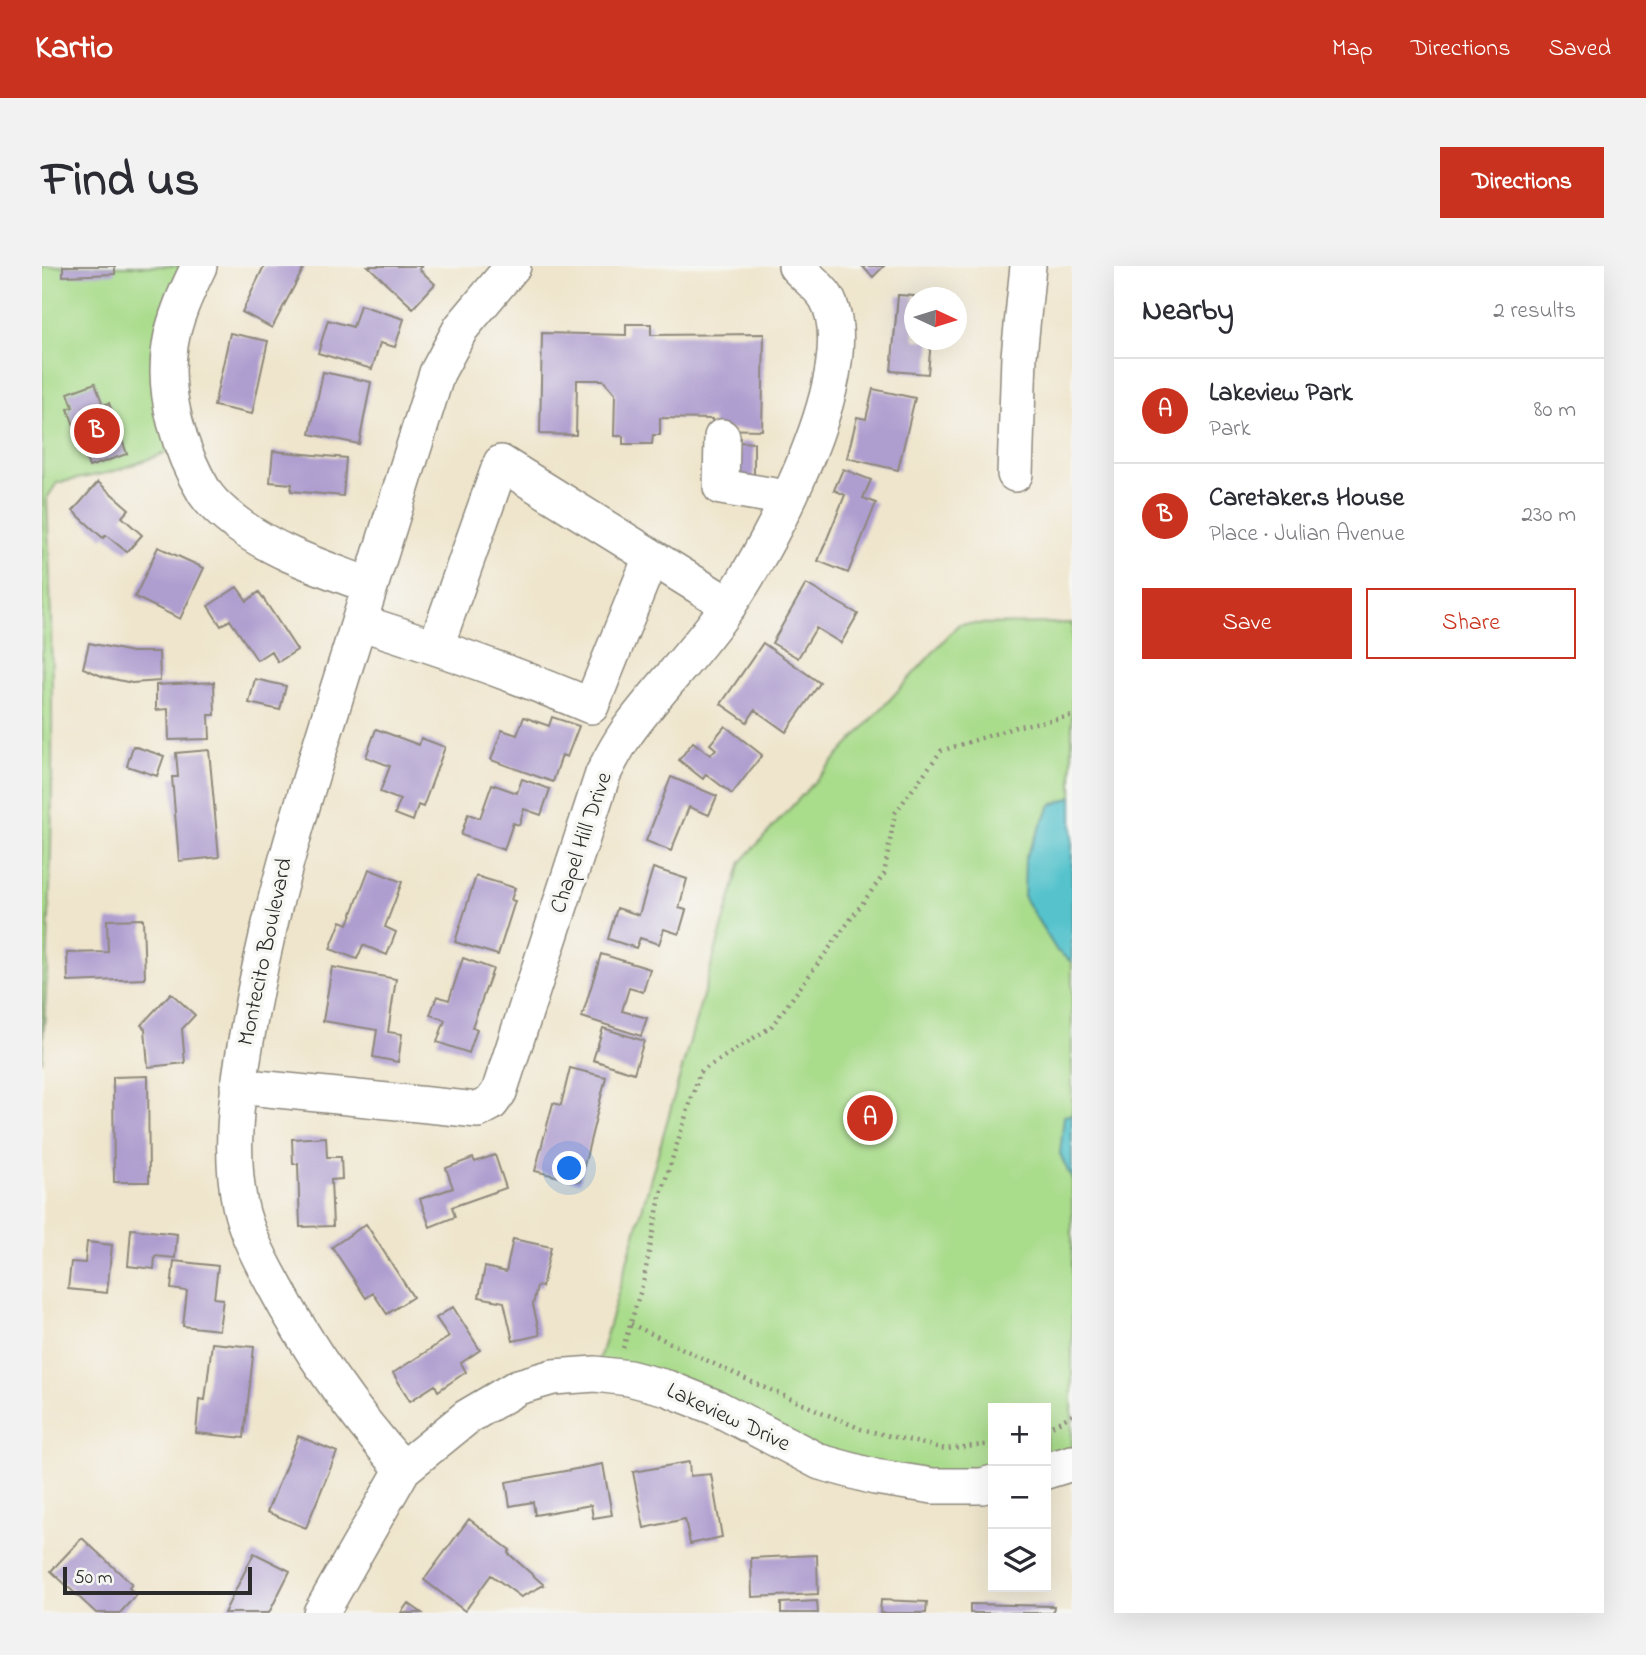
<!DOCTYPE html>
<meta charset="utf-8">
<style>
body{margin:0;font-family:"Indie Flower",sans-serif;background:#f2f2f3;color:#2b2b33}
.controls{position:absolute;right:21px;bottom:21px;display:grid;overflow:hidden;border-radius:0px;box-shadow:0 7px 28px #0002}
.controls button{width:63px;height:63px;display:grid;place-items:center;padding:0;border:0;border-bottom:2px solid #e1e1e2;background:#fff;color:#2b2b33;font:35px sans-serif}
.compass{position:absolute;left:862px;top:21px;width:63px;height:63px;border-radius:50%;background:#fff;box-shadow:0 7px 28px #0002;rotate:94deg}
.scale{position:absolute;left:21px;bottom:18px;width:189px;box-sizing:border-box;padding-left:7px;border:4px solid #2b2b2b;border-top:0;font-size:19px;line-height:24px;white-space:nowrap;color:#2b2b2b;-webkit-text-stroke:5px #f6f6f2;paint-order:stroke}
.you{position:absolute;left:528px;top:903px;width:24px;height:24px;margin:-18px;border:5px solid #fff;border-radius:50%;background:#1a73e8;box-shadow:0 0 0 10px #1a73e833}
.badge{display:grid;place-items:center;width:46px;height:46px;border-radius:50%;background:#c8321e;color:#fff;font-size:23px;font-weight:700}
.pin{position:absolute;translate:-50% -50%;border:4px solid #fff;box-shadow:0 2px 7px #0006}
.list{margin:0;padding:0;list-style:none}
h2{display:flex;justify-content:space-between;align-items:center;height:91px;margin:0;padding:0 28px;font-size:30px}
h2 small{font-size:23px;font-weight:400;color:#7c7c81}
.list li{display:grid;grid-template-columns:46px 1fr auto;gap:21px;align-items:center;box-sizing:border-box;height:105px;padding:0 28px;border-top:2px solid #e1e1e2}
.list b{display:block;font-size:26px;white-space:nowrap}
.list p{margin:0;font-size:23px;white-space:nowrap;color:#7c7c81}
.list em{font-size:23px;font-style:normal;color:#7c7c81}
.actions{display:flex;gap:14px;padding:21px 28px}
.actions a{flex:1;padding:16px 0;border:2px solid #c8321e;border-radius:0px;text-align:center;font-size:24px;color:#c8321e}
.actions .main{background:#c8321e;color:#fff}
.icon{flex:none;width:38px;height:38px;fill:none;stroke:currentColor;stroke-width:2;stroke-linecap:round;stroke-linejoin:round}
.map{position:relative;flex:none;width:1030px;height:1347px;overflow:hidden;border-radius:0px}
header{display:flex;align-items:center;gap:42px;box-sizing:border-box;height:98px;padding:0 35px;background:#c8321e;color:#fff}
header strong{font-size:33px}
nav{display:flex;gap:38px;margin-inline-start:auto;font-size:24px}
.intro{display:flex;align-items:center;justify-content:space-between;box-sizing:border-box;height:168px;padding:0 42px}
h1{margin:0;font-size:49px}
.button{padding:18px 32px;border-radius:0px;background:#c8321e;color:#fff;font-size:24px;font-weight:700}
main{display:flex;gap:42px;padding:0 42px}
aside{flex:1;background:#fff;border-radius:0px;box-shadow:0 7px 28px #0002}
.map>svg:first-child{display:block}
.green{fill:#a9dc8b;stroke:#6a845b;stroke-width:2}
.water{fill:#54c2cc;stroke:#40767c;stroke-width:2}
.building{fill:#ae9dcf}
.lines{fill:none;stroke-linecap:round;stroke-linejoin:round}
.minor-casing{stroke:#8d887c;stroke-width:38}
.path{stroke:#8d887c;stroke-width:4.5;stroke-dasharray:2 5;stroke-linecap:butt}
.minor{stroke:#fff;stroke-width:35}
.labels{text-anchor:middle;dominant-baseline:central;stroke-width:7;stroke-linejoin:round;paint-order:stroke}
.street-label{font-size:23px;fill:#2b2b2b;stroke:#f6f6f2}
</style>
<header>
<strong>Kartio</strong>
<nav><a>Map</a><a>Directions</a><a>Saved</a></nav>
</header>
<div class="intro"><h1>Find us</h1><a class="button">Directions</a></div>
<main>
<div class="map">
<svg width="1030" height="1347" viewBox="0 0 1030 1347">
<rect width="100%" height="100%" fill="#f6f6f2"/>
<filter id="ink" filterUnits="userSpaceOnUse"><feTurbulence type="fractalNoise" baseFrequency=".0143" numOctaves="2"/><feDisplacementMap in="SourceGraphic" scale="14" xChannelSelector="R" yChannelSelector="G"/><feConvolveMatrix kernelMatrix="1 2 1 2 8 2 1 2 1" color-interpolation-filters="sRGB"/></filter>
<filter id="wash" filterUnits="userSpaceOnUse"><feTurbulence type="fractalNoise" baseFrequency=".00686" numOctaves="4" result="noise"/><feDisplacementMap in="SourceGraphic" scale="28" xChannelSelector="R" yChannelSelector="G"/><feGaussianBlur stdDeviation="1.57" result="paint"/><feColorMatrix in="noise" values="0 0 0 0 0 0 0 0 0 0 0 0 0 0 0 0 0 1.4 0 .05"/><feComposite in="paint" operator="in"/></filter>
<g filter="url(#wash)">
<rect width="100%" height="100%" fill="#efe5cc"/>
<path class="green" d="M 0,0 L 141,0 L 132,184 L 70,206 L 15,217 L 5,232 C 13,420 12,609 0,796 Z
M 1030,357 L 1030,1197 L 1004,1205 L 1004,1142 L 951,1142 L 951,1217 L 891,1220 L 553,1108 L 699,596 L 917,358 Z"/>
<path class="water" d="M 1030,531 L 1030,696 L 1015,685 L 982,632 L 983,592 L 1009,539 Z
M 1030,848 L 1030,914 L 1018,888 L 1022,850 Z"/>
<g id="blocks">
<path class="building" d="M 21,0 L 73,0 L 73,8 L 21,10 Z
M 222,0 L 263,0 L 230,62 L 200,46 Z
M 326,0 L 380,0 L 377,3 L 393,18 L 371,42 Z
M 820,0 L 842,0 L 831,11 Z
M 856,29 L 872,30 L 872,74 L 889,74 L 886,108 L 849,105 Z
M 318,39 L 362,53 L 353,81 L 338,77 L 330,103 L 276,87 L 286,54 L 311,61 Z
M 584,58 L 609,58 L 609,69 L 722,68 L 720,164 L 671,163 L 670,153 L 618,152 L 618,169 L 611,169 L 610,178 L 581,178 L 581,170 L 572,170 L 573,128 L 561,114 L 535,114 L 534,169 L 498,168 L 500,67 L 584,69 Z
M 188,67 L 226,75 L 210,148 L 172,140 Z
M 281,106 L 329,116 L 317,178 L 268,168 Z
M 53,117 L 61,139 L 67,137 L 85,188 L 47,201 L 26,143 L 31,141 L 26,127 Z
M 831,123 L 873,132 L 856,204 L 805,192 L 815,151 L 824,153 Z
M 698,176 L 712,177 L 712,217 L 694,216 Z
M 231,185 L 304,192 L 301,230 L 249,225 L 250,218 L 228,216 Z
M 801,203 L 829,214 L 821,232 L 834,237 L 806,307 L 776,295 L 803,229 L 792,224 Z
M 56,216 L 87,243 L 80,251 L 100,269 L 85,286 L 64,269 L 61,272 L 31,245 Z
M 116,281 L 162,302 L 138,353 L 93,331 Z
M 764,318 L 816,348 L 799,377 L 774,362 L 756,392 L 730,377 Z
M 195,321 L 205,335 L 217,326 L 255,384 L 236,396 L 229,385 L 215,394 L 188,354 L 179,360 L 166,340 Z
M 47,377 L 90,386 L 117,386 L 118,415 L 90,417 L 62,411 L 41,402 Z
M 721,377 L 778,417 L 744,466 L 713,444 L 705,456 L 679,438 Z
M 213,413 L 244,420 L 238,444 L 207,437 Z
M 172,416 L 173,449 L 167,449 L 168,473 L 127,474 L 126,443 L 114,444 L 114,419 Z
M 482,451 L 507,460 L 510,451 L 537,460 L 525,491 L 520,489 L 511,516 L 449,494 L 460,464 L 475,469 Z
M 683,460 L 720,489 L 690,528 L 664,508 L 661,513 L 637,494 L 651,476 L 668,489 L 674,483 L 668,478 Z
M 334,463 L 377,479 L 379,472 L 403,481 L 381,541 L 376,539 L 371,555 L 353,548 L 358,534 L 338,526 L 348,500 L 324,491 Z
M 91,480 L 122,490 L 115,510 L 85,500 Z
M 167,484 L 177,591 L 137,595 L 130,511 L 136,511 L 134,487 Z
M 629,511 L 675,530 L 667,549 L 647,541 L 629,585 L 604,575 Z
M 480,513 L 508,523 L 499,549 L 482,543 L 477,559 L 471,557 L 462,584 L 419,569 L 426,548 L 438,552 L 450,518 L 475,527 Z
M 611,602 L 645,613 L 637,642 L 644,644 L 637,668 L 622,663 L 617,678 L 598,672 L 594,682 L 566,673 L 575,642 L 597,649 Z
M 327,603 L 360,616 L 343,661 L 354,666 L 345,689 L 321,679 L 315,693 L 288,683 L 299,655 L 306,658 Z
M 434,610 L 473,622 L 469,634 L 473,635 L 456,689 L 413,676 Z
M 101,653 L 103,713 L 26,716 L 25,687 L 66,686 L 65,654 Z
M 559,688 L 608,703 L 601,726 L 587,722 L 580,745 L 605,752 L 599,770 L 540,751 Z
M 421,692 L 451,703 L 430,761 L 435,763 L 427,787 L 395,776 L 403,754 L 388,749 L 395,730 L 407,734 Z
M 290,701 L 354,713 L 346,766 L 360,768 L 356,796 L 331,791 L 335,764 L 281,755 Z
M 129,727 L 153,749 L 140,763 L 143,797 L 106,801 L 103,763 L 99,759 Z
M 561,762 L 602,775 L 592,807 L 551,794 Z
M 528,802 L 564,811 L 538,916 L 493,905 L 511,837 L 519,839 Z
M 106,810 L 107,916 L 72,916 L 71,811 Z
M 284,871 L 285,891 L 299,891 L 300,913 L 289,914 L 291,960 L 258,961 L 256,898 L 251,898 L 250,873 Z
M 453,889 L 464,922 L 410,941 L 413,951 L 388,961 L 378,933 L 411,922 L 404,902 L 431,892 L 433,896 Z
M 324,958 L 371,1031 L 345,1048 L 331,1027 L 324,1032 L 290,981 Z
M 89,963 L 135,968 L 133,992 L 113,990 L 112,1003 L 86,1000 Z
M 471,973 L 509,981 L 500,1021 L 495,1020 L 491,1039 L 498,1069 L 471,1075 L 462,1036 L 437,1031 L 443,1001 L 464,1006 Z
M 45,976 L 70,979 L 65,1027 L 26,1023 L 29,996 L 43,997 Z
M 132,995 L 176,1000 L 172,1032 L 181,1033 L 177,1064 L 141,1060 L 145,1025 L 129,1023 Z
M 411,1041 L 438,1084 L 419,1097 L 424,1106 L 396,1125 L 393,1119 L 368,1135 L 351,1107 L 407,1071 L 394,1052 Z
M 170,1077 L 212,1081 L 202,1172 L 154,1167 L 157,1133 L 163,1134 Z
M 256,1170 L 295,1186 L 264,1262 L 225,1246 Z
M 647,1196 L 648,1210 L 669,1208 L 680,1271 L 648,1278 L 643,1253 L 602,1262 L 591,1206 Z
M 561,1198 L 570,1249 L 551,1252 L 549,1239 L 493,1249 L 491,1236 L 468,1240 L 464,1216 Z
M 427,1253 L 468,1284 L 466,1287 L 502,1319 L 479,1331 L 449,1309 L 423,1345 L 382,1314 Z
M 40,1272 L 90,1318 L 87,1322 L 94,1329 L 78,1347 L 54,1347 L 9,1305 Z
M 212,1287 L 248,1305 L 227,1347 L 182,1347 Z
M 775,1289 L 776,1328 L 710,1331 L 709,1292 Z
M 839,1334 L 885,1336 L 884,1347 L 838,1347 Z
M 775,1335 L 776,1347 L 739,1347 L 739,1337 Z
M 366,1337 L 380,1347 L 359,1347 Z
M 928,1338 L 1012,1340 L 1011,1347 L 928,1347 Z"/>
</g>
</g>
<g filter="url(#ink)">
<use href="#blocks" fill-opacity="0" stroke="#8d887c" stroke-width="2"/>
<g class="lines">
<g class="minor-casing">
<path id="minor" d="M 157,0 C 145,25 132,52 128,80 C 120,128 138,186 163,227 C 171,239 187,252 198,260 C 236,288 285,303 328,320
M 680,171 L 679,221 L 745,232
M 973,208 L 977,90 L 986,0
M 317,356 C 396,381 473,408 549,440 L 609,291
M 394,380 L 459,197 L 687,339
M 196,820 L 436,844 L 449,837 L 457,826 L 561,508 C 568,494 576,479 585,466 C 617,422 657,383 688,337 C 728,278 824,100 784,31 C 777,20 763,10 754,0
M 361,1203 C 310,1146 266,1083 230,1015 C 217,991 204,966 198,939 C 186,879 196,818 207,758 C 226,648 258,545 291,439 C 326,328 361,217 395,107 L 419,62 L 471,0
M 1004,1205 L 1030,1197
M 279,1347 L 361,1203 L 425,1151 L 476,1121 L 511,1111 L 553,1108 L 587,1112 L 625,1122 L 675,1142 L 778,1196 L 833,1211 L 891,1220 L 940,1220 L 951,1217"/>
</g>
<path class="path" d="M 589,1058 L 712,1117 L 819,1163 L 903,1183 L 951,1178
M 581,1082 L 601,1017 L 618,931 L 658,806 L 729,761 L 842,608 L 853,547 L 899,485 L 977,460 L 1030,450
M 1004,1163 L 1030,1149"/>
<use href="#minor" class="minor"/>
</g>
</g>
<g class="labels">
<g class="street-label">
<text transform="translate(540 577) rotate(-71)">Chapel Hill Drive</text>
<text transform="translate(224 686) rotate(-78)">Montecito Boulevard</text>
<text transform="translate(686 1152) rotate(25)">Lakeview Drive</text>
</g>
</g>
</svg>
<div class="controls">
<button>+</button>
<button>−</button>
<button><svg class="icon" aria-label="layers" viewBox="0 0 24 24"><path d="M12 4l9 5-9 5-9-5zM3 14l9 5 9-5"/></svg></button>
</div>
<svg class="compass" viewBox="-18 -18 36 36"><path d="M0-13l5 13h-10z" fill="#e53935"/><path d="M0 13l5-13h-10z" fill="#7c7c81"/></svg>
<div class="scale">50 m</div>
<div class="you"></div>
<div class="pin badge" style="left:828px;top:852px">A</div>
<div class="pin badge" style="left:55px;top:165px">B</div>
</div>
<aside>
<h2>Nearby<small>2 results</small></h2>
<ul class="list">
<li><span class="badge">A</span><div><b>Lakeview Park</b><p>Park</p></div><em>80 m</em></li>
<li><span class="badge">B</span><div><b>Caretaker.s House</b><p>Place · Julian Avenue</p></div><em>230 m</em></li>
</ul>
<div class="actions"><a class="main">Save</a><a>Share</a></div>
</aside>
</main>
